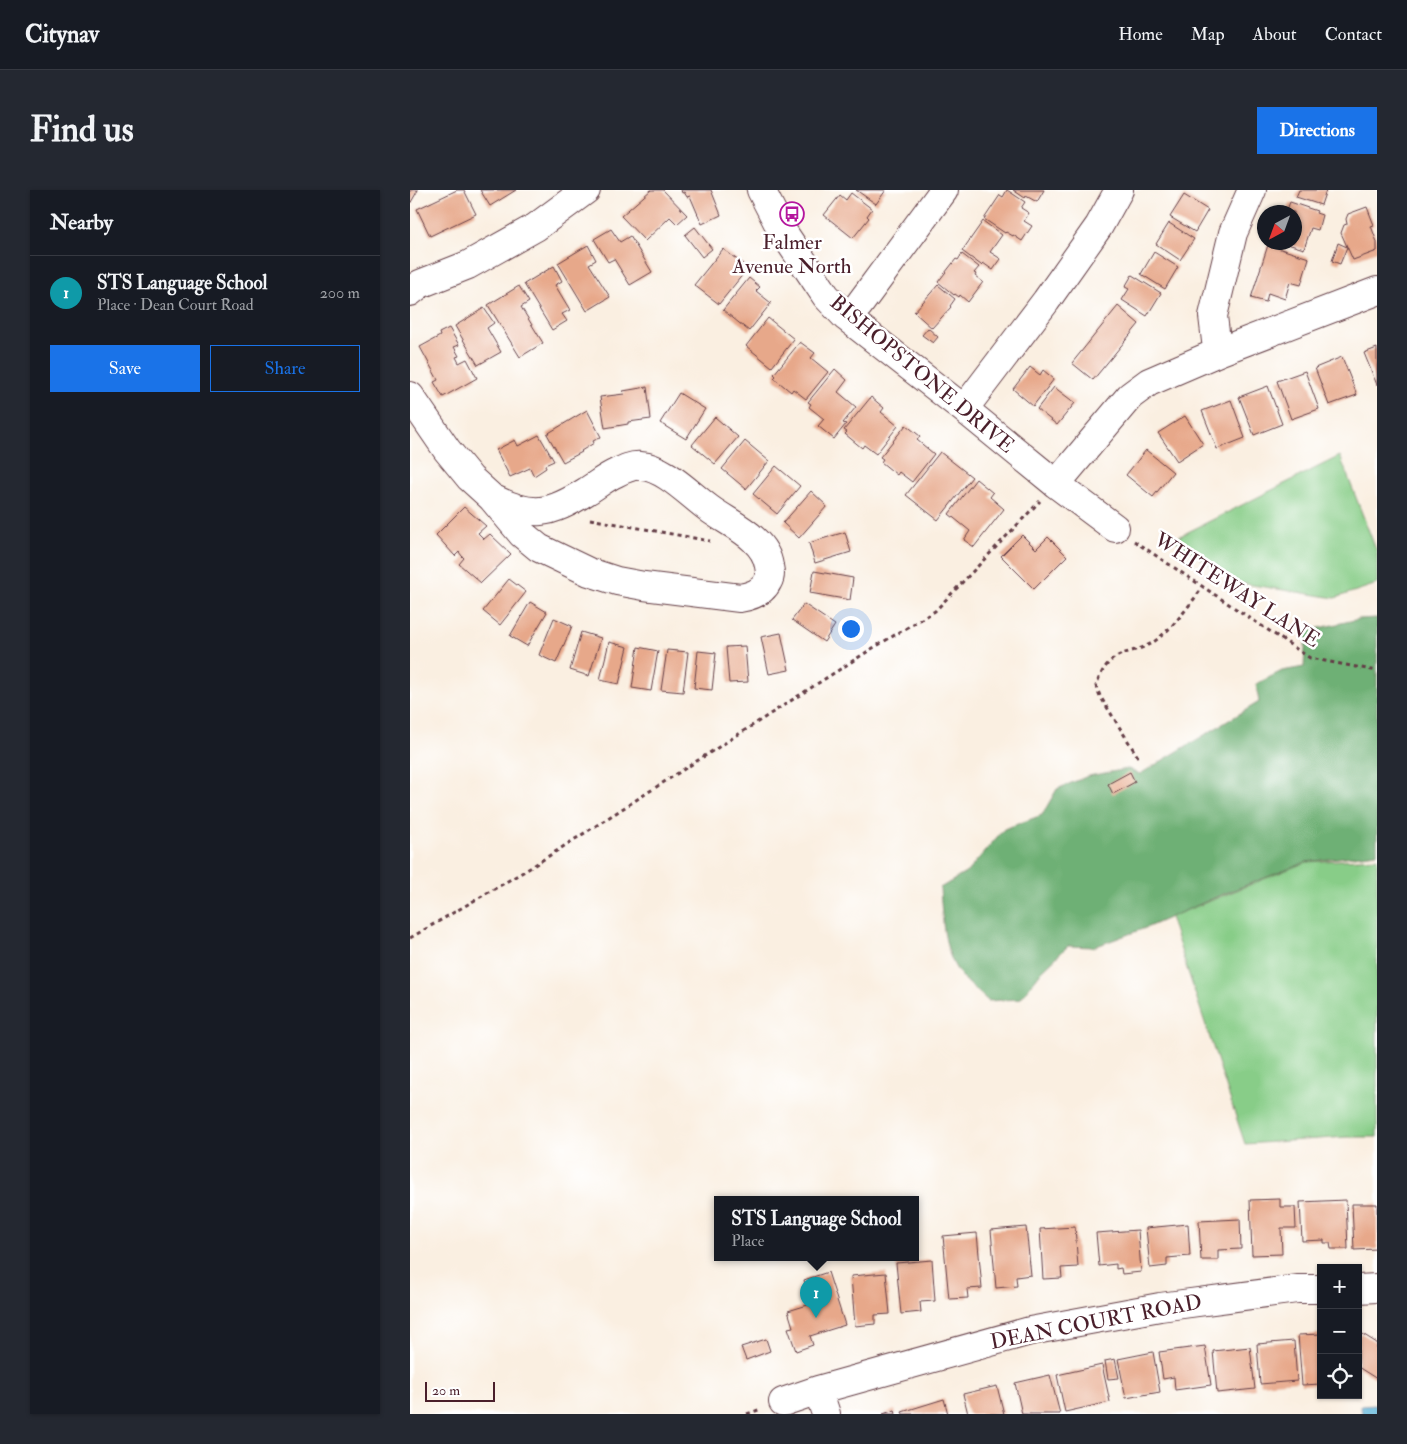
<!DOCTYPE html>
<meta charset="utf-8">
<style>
body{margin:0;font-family:"IM FELL Double Pica",serif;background:#242831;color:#f1f3f6}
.controls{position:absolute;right:15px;bottom:15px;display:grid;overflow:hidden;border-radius:0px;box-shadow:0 1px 4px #0004}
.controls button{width:45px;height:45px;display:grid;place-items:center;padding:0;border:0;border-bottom:1px solid #363941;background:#171b24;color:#f1f3f6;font:25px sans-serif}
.compass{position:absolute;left:847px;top:15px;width:45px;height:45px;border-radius:50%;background:#171b24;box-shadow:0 1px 4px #0004;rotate:221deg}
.scale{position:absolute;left:15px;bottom:12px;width:70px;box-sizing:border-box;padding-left:5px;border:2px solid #4a1f2b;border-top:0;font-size:14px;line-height:18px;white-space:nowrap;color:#4a1f2b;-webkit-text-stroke:4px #fff;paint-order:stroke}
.you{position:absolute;left:440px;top:438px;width:18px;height:18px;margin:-12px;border:4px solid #fff;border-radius:50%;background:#1a73e8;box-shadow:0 0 0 8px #1a73e833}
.badge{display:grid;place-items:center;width:32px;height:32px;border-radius:50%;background:#1a73e8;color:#fff;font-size:16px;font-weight:700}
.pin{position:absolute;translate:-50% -41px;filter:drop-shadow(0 1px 2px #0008)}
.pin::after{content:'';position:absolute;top:26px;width:18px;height:15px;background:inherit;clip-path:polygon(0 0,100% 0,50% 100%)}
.popup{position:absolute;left:304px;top:1006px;width:205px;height:65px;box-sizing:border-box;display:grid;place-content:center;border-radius:0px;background:#171b24;filter:drop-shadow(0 1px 4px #0005);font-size:16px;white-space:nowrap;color:#9ea1a6}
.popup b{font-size:19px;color:#f1f3f6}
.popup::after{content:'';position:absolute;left:50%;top:100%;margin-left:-10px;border:10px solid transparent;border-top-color:#171b24}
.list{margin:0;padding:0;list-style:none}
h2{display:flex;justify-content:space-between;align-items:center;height:65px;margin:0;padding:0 20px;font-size:21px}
h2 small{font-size:16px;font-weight:400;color:#9ea1a6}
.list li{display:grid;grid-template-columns:32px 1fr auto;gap:15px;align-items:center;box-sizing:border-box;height:75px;padding:0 20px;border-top:1px solid #363941}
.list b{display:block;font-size:19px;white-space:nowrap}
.list p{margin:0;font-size:16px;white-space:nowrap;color:#9ea1a6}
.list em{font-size:16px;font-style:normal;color:#9ea1a6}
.actions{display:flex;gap:10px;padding:15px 20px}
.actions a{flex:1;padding:11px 0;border:1px solid #1a73e8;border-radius:0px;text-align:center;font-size:18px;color:#1a73e8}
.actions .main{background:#1a73e8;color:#fff}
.icon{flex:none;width:28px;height:28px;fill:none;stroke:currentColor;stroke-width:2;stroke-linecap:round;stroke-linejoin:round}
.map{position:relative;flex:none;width:967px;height:1224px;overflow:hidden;border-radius:0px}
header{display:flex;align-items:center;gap:30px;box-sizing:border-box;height:70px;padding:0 25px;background:#171b24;border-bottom:1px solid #363941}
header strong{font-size:24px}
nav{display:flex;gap:28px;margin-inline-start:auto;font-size:18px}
.intro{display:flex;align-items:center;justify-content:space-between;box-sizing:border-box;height:120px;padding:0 30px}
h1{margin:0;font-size:35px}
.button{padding:12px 22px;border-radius:0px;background:#1a73e8;color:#fff;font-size:18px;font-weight:700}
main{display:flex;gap:30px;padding:0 30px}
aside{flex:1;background:#171b24;border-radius:0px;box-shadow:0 1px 4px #0004}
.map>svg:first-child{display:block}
.green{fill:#88cd88;stroke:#69765a}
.forest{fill:#6eb074;stroke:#5c6850}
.water{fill:#5bb5d9;stroke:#526a82}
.building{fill:#e7a88a}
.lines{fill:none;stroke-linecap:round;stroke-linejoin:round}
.minor-casing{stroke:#643e46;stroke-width:30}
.path{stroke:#643e46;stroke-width:3;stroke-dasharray:4 4;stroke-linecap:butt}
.minor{stroke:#fff;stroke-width:28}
.labels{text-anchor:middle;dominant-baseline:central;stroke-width:5;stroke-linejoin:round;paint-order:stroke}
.poi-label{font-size:21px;fill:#4a1f2b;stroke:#fff}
.street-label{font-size:21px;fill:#4a1f2b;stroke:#fff}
</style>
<header>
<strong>Citynav</strong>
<nav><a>Home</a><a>Map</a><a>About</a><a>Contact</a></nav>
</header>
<div class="intro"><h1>Find us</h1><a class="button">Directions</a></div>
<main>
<aside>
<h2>Nearby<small></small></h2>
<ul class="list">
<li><span class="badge" style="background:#0f9aa8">1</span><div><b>STS Language School</b><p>Place · Dean Court Road</p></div><em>200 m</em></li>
</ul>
<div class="actions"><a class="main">Save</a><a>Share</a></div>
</aside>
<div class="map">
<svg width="967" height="1224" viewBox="0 0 967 1224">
<rect width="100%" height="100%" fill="#fff"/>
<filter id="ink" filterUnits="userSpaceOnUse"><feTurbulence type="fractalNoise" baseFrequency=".02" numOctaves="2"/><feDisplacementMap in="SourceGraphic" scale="10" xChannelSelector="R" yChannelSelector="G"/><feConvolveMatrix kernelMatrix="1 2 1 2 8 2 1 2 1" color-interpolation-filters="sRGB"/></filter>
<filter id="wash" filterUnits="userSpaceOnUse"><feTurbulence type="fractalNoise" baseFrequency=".0096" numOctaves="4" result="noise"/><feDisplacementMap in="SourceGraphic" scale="20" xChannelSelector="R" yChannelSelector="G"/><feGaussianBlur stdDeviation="1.12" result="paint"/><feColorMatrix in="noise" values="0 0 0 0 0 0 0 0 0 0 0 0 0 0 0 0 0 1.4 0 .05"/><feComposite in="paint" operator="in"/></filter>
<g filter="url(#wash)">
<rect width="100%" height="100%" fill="#faefe1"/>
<path class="green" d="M 930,266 L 967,362 L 967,394 L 925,408 L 823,392 L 764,349 Z
M 967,668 L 967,947 L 937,947 L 835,954 L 760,727 L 896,672 Z"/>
<path class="forest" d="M 967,428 L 967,663 L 896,672 L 811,705 L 738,737 L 684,757 L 658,756 L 632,781 L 610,809 L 578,811 C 569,802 558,794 550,784 C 533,763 532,724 530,698 L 557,682 L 594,639 L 632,625 L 647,599 L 678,586 L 718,579 L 730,584 L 849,512 L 846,494 L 872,481 L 894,477 L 896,441 L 949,429 Z"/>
<path class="water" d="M 967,1215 L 967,1224 L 952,1224 L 951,1216 Z"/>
<g id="blocks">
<path class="building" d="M 0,0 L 8,0 L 0,14 Z
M 47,0 L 54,0 L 66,24 L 20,46 L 7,19 Z
M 70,0 L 106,0 L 80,16 Z
M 241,0 L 253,0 L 277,25 L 267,34 L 260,27 L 235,51 L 211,26 Z
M 271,0 L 301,0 L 311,25 L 292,34 L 280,6 L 277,7 L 274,2 L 272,3 Z
M 446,0 L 476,0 L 466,14 Z
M 597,0 L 615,12 L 611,18 L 619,23 L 614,31 L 622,36 L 612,51 L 603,45 L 603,46 L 596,42 L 595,43 L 574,29 L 590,5 L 593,7 Z
M 603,0 L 634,0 L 627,12 L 616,6 L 615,8 Z
M 889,0 L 916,0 L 911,15 L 886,7 Z
M 441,3 L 462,19 L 457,26 L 459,28 L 443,48 L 414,25 L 430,5 L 436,10 Z
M 774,5 L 798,20 L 785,42 L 760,27 Z
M 880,12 L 907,21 L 906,23 L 912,25 L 908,40 L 901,38 L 894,59 L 874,53 L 884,52 L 884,22 L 876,22 Z
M 957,17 L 964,35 L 961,36 L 967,52 L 967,61 L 943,70 L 931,43 L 934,35 L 937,34 L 936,29 L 938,24 Z
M 573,31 L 592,45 L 580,62 L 591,69 L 583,80 L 573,73 L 571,75 L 552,61 Z
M 759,33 L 784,49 L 770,70 L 746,54 Z
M 285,37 L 302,59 L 292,67 L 275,45 Z
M 201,39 L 210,52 L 220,46 L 242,82 L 220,95 L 204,69 L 198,72 L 184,49 Z
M 928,53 L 937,57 L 930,74 L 922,71 Z
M 178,55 L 186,70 L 179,74 L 200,107 L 177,121 L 148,73 Z
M 858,55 L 899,68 L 891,95 L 880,92 L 875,109 L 858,103 L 856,112 L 841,108 Z
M 313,59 L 338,78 L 309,114 L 284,95 Z
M 744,62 L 768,77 L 755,99 L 731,84 Z
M 552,64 L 569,77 L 564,83 L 566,84 L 565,86 L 573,92 L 558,112 L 550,105 L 549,107 L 545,104 L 544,105 L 528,92 L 546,69 L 548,70 Z
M 144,76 L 152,91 L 145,95 L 160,120 L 152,124 L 157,131 L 142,140 L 114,94 Z
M 722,85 L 751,103 L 737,126 L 712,110 L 719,99 L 715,97 Z
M 339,88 L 350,97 L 346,101 L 361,113 L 339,141 L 313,120 Z
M 528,95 L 545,109 L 540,116 L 541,117 L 522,138 L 504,122 Z
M 109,96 L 119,112 L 111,117 L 133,153 L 110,167 L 78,115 Z
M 708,116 L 729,134 L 683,190 L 662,173 Z
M 74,118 L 84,133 L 77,138 L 91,162 L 68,175 L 45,136 Z
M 358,128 L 384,149 L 362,177 L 336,156 Z
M 39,138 L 49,155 L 44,157 L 49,166 L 46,167 L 49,173 L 57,169 L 67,188 L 33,207 L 24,192 L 28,190 L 10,157 L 30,146 L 29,143 Z
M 518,138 L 528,147 L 523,153 L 512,145 Z
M 390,152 L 405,163 L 401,168 L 418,182 L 396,209 L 383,199 L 381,202 L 364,188 L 366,186 L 364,184 Z
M 967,158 L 967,195 L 954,163 Z
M 932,167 L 947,205 L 919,215 L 905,178 Z
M 620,177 L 630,185 L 633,180 L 644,189 L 623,216 L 603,199 Z
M 425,179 L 437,190 L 428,202 L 446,217 L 433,233 L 436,234 L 424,249 L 408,236 L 414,229 L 399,217 L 401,214 L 398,212 Z
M 895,181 L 909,219 L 881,229 L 867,191 Z
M 858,196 L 872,234 L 844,245 L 829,207 Z
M 237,197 L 241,229 L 218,232 L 218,234 L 195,238 L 190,207 L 214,204 L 213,201 Z
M 644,197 L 665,213 L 647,235 L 627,219 Z
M 269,203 L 295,219 L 276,249 L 250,233 Z
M 461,207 L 474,218 L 471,222 L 488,236 L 466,264 L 454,255 L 452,258 L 435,244 L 437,242 L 434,240 Z
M 821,210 L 835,248 L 807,259 L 792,221 Z
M 177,220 L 191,247 L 183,251 L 184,253 L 171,261 L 172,262 L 153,272 L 137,244 Z
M 775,226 L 793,254 L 767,271 L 748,243 Z
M 305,227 L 328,247 L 305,274 L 282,255 Z
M 496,235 L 510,246 L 507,250 L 524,264 L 502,292 L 489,282 L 487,285 L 471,272 L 473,269 L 470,267 Z
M 129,245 L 144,271 L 135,275 L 136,278 L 124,286 L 120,278 L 100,287 L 86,260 L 105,250 L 108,256 Z
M 335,251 L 359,271 L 336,299 L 312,279 Z
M 736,260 L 763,282 L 743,307 L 716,285 Z
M 530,262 L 562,287 L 528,330 L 496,305 Z
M 366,276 L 390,296 L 367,324 L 343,304 Z
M 566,289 L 583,303 L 580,307 L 594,319 L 564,357 L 554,350 L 560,341 L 539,324 Z
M 401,301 L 417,316 L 389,348 L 373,333 Z
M 54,317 L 76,336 L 68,343 L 74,349 L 80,344 L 101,364 L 71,393 L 49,374 L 54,368 L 52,366 L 49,362 L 45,366 L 26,345 Z
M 435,342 L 441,362 L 405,373 L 399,353 Z
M 612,345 L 626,359 L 638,347 L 657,366 L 624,399 L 591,366 Z
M 404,381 L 443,388 L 440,410 L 400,403 Z
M 99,389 L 116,402 L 90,435 L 73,421 Z
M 120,412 L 137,422 L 117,456 L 100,446 Z
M 394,414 L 425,435 L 414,452 L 382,430 Z
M 144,428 L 162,436 L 146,473 L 129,465 Z
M 171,442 L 191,448 L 179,486 L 160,480 Z
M 371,443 L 379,480 L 359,484 L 351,447 Z
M 199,452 L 218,457 L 209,494 L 190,490 Z
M 335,456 L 338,492 L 319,493 L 316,457 Z
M 228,457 L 248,461 L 241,501 L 222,498 Z
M 257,460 L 278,462 L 273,502 L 251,500 Z
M 288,461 L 306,463 L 302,500 L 284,498 Z
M 720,582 L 725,592 L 703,604 L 698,594 Z
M 870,1009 L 870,1017 L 885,1017 L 886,1038 L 871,1038 L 872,1064 L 842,1065 L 840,1010 Z
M 936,1010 L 938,1059 L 921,1059 L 920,1053 L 914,1053 L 914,1050 L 892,1051 L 890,1012 Z
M 942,1014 L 967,1014 L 967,1059 L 944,1060 Z
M 830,1029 L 831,1059 L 808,1060 L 808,1070 L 791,1070 L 789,1031 Z
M 778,1034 L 780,1066 L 757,1068 L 757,1076 L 740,1078 L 736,1038 Z
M 616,1037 L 621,1085 L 606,1087 L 607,1096 L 586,1098 L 581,1040 Z
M 665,1037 L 668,1077 L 651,1078 L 652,1088 L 633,1089 L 630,1039 Z
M 728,1040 L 731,1082 L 712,1084 L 711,1078 L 706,1079 L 706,1074 L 689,1076 L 686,1043 Z
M 567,1043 L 572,1098 L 557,1099 L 558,1108 L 539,1109 L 533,1046 Z
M 522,1070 L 525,1111 L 510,1112 L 511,1122 L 491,1124 L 486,1073 Z
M 418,1082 L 435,1135 L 400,1146 L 403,1155 L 386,1161 L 378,1138 L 383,1137 L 378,1121 L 401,1114 L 394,1090 Z
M 476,1083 L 480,1124 L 465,1125 L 465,1134 L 445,1136 L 441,1086 Z
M 951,1143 L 967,1153 L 967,1189 L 948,1177 L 948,1146 Z
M 911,1144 L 911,1194 L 892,1195 L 888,1145 Z
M 356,1149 L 360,1161 L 336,1170 L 331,1157 Z
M 884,1151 L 887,1191 L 850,1194 L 847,1154 Z
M 795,1156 L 801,1195 L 765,1200 L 764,1187 L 753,1189 L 749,1162 Z
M 840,1157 L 845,1199 L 807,1203 L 803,1161 Z
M 743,1162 L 750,1202 L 716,1208 L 708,1169 Z
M 705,1169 L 709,1188 L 698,1189 L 695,1171 Z
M 692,1175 L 700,1212 L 655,1222 L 647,1185 Z
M 640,1185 L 650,1224 L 612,1224 L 605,1193 Z
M 587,1196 L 594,1224 L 558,1224 L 553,1204 Z
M 534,1209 L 538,1224 L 493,1224 L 492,1222 Z
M 485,1220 L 486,1224 L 473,1224 Z"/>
</g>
</g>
<g filter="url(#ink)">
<use href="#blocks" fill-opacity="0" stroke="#643e46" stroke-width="1"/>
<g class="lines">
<g class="minor-casing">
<path id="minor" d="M 351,0 L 371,39 L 402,85 L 416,106 L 436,127 L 554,219 L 646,294 L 705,338
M 0,102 L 10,94 L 58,75 L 126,37 L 176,0
M 436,127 L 449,115 L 534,0
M 811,161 L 806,151 L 803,126 L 823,43 L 842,0
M 0,206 L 37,260 L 60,288 L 82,308 L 112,344 L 129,358 L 179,382 L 207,391 L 234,396 L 330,408 C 342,406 353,402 358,391 C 361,386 360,381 359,376 C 355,348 322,335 301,320 C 282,307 255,277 231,276 C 222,275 214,279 206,283 C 195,288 187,295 177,301 C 139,325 123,328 82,308
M 554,219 L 636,111 L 689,36 L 709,0
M 646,294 L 720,206 L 739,192 L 811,161 L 967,101
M 948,1099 L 967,1098
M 408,1200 L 416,1224
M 373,1212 L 408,1200 L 620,1141 L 750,1117 L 887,1099 L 911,1099"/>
</g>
<path class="path" d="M 180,329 L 300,351
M 724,351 L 900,468 L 967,481
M 728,567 L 690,506 L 686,496 C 701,452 723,470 750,447 C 767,433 780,414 793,397
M 0,748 L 120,678 L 463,458 L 525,421 L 630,311
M 337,1224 L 351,1219"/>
<use href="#minor" class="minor"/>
</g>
</g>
<defs>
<g id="bus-ring" transform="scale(1.25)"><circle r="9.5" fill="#fff" stroke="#b5179e" stroke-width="1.5"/><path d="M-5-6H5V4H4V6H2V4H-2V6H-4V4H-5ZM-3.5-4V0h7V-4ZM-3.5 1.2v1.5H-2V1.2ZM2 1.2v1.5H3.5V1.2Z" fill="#b5179e"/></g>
</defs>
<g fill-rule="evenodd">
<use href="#bus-ring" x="382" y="24"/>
</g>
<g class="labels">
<g class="poi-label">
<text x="382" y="52">Falmer<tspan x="382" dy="24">Avenue North</tspan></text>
</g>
<g class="street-label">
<text transform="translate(512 184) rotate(40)">BISHOPSTONE DRIVE</text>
<text transform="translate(827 400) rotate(33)">WHITEWAY LANE</text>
<text transform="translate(686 1132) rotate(-11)">DEAN COURT ROAD</text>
</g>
</g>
</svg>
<div class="controls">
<button>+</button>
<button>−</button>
<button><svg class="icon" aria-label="locate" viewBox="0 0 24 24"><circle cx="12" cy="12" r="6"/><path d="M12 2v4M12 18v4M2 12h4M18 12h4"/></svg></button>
</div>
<svg class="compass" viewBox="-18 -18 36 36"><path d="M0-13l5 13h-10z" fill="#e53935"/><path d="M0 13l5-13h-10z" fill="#9ea1a6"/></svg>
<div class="scale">20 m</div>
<div class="you"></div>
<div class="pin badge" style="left:406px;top:1128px;background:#0f9aa8">1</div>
<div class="popup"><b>STS Language School</b>Place</div>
</div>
</main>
